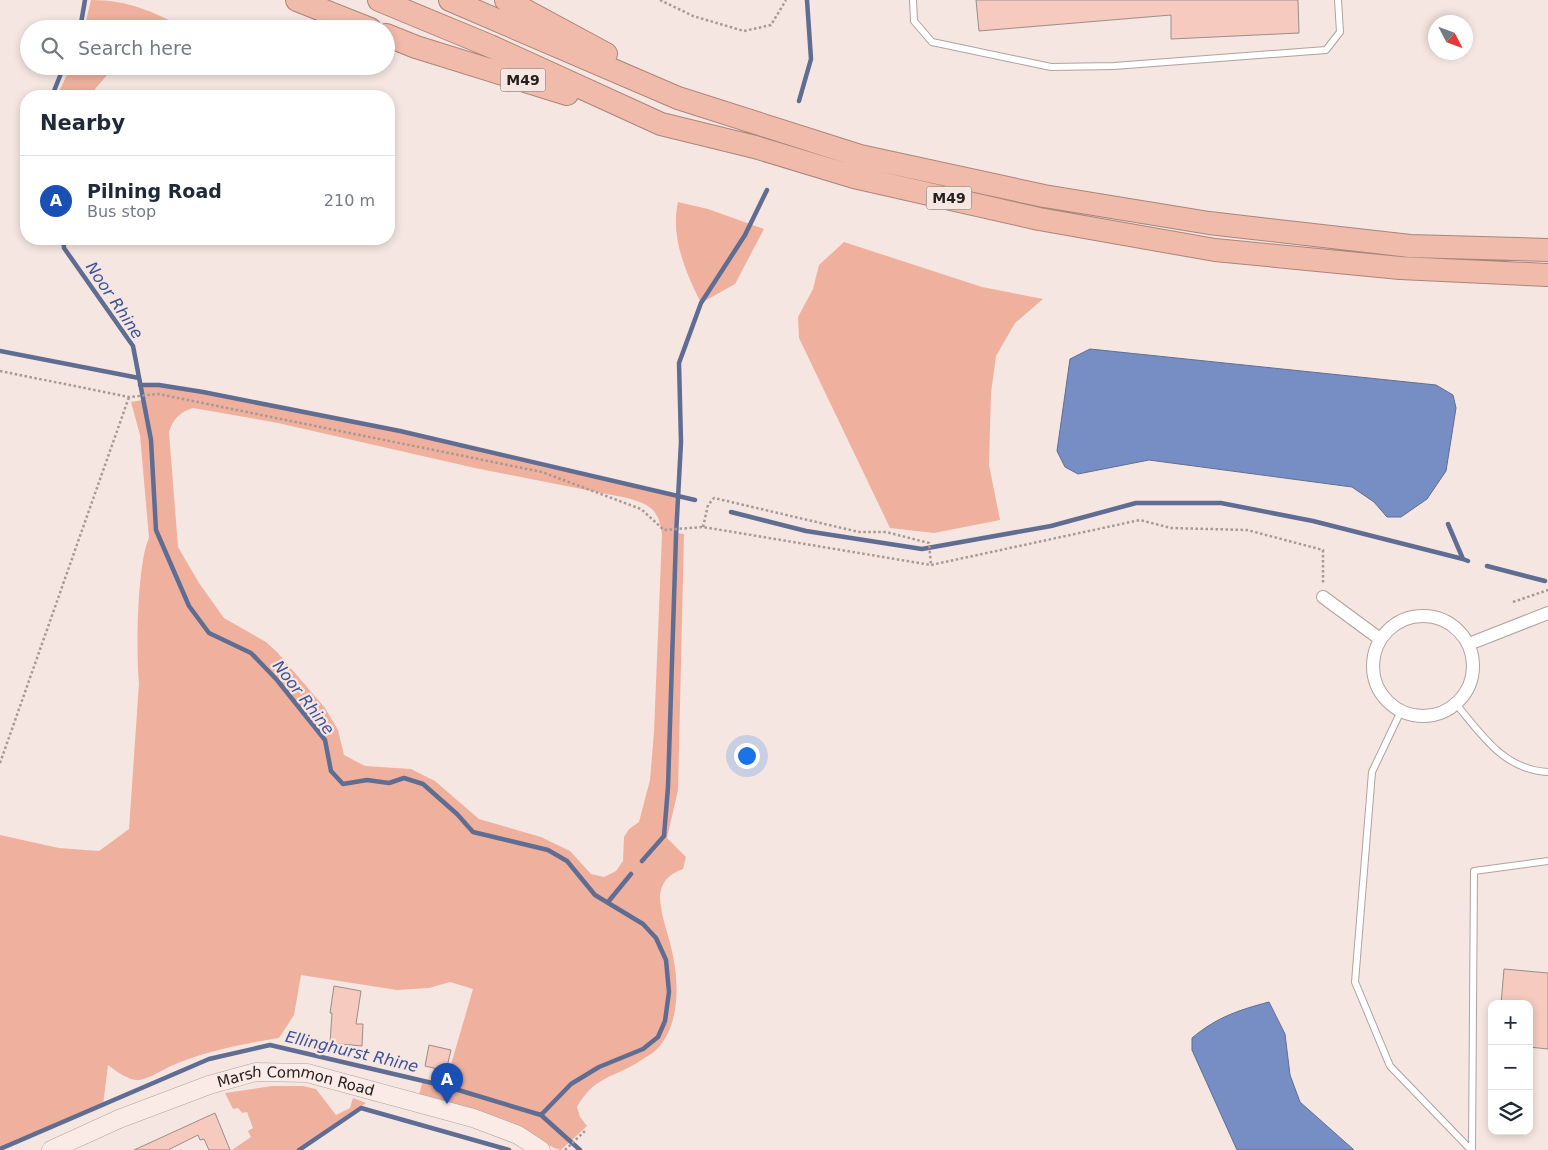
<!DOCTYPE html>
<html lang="en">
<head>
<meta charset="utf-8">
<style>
	body { margin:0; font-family:"DejaVu Sans",sans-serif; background:#f2f2f3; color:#1f2937 }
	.controls { position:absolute; right:15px; bottom:15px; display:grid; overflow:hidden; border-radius:10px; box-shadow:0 2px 8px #0003 }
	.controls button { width:45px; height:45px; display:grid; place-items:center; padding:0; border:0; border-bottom:1px solid #e0e1e3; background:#fff; color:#1f2937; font:25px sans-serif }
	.compass { position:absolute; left:1428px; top:15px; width:45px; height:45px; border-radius:50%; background:#fff; box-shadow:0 2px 8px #0003; rotate:131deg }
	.you { position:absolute; left:746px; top:755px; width:18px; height:18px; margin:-12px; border:4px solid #fff; border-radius:50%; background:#1a73e8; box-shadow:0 0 0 8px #1a73e833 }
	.badge { display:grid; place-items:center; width:32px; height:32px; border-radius:50%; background:#395dcf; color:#fff; font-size:16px; font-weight:700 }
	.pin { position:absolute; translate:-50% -41px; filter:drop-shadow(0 1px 2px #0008) }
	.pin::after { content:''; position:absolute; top:26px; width:18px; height:15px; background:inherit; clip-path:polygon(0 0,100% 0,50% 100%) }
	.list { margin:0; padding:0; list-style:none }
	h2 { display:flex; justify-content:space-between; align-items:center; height:65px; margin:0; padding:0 20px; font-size:21px }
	h2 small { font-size:16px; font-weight:400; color:#747a83 }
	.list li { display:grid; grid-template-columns:32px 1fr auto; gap:15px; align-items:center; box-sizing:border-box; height:90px; padding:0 20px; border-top:1px solid #e0e1e3 }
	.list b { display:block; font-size:19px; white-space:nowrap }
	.list p { margin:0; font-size:16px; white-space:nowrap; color:#747a83 }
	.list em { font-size:16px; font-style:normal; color:#747a83 }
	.icon { flex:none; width:28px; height:28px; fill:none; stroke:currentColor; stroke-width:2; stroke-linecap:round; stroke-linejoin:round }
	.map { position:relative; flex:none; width:1548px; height:1150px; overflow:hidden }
	.search { position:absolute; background:#fff; box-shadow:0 2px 8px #0003; left:20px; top:20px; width:375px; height:55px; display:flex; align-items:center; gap:12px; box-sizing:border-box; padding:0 18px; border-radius:28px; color:#747a83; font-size:19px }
	.panel { position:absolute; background:#fff; box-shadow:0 2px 8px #0003; left:20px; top:90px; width:375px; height:155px; border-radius:20px }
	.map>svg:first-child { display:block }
</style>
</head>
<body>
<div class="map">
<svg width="1548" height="1150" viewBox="0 0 1548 1150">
	<rect width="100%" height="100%" fill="#f6e6e1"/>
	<!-- green -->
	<path fill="#f0b09e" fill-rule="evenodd" d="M91,0C130,0 153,12 187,29H84Z
		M71,66H122L108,74L89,96H57Z
		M678,202L708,209L764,229L735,284L701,303C686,273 670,237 678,202Z
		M844,242L982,287L1043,299L1015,323L996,356L991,393L989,465L1000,520L934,533L890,528L799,338L798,317L813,289L819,265Z
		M140,385C195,384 251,401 305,412C430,436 554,466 678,495L676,533L684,534L678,790L667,838L686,857L683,869C669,874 662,881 660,895C660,913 667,930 671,947C679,979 681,1021 659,1047C654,1053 644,1058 637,1063C611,1078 593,1078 577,1107L580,1117L587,1126L561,1150L554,1148L537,1138L419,1095L423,1080L445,1085L473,989L450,982L429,988L397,990L301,975L294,1015L279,1038C243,1044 205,1051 171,1066C160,1071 146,1081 135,1080C125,1078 115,1070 108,1065L103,1105L0,1149V835L59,848L99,851L129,829L139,683C136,654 137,563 149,538L140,435L131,402L143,400ZM193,408L278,423L475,468L627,498C650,504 659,510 662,534L654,732L650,780L639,822L629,829L624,837L623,861L616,871L604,877L591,874L570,851L541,837L479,819L435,781L411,769L365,766L344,755L338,730L325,708L277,652L266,642L224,618L199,583L178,547L169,432C173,419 180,412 193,408Z
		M272,1086H303L316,1089L336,1115L350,1108L353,1098L366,1103L299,1150H232L251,1137L248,1131L253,1128L247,1112L242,1113L238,1108L233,1109L225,1093Z"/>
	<!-- water -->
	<path fill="#778ec5" stroke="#5f6d93" d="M1090,349L1436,385L1453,395L1456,408L1446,471L1427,499L1401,517H1387L1374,502L1352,487L1149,460L1078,474L1065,467L1057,451L1070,359Z
		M1269,1002L1285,1034L1290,1075L1300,1102L1354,1150H1237L1192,1050V1038C1217,1017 1239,1010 1269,1002Z"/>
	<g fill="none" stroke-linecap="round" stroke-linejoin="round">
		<!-- stream -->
		<path stroke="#5f6d93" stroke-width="4.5" d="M80,29L85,0
			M52,96L64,66
			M799,101L811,59L807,0
			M63,239L64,248L133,346L151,440L156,530L189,606L209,633L251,653L277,680L325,740L331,771L343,784L367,780L389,783L404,778L423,784L457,814L473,832L548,850L567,861L595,895L643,924L656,938L666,960L669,992L665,1021L658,1037L643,1049L599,1067L571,1084L541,1115
			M0,351L139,378
			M140,385H159L203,392L400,431L695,500
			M731,512L806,531L922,549L1051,526L1136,503H1221L1313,521L1463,559
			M1448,524L1463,559L1468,561
			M1487,566L1545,581
			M642,861L664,836L668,787L676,536L681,442L679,363L701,303L745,235L767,190
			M608,902L631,874
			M0,1149L209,1059L270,1045L445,1086L541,1115L580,1150
			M299,1150L361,1108L509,1150"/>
	</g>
	<!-- building -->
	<path fill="#f6cabe" stroke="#9b8d88" d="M976,0H1298L1299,33L1171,39V15L979,31Z
		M1504,969L1548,973V1049L1529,1047V1004H1501Z
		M334,986L361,991L356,1024H363L362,1046L330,1043L332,1013H330Z
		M429,1045L451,1050L446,1071L425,1066Z
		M215,1113L230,1150H209L204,1139L200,1140L198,1135L168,1150H134Z"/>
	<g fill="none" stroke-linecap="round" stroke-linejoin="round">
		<defs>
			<path id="service" d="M913,0L914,21L932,42L1051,67L1114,66L1326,50L1340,32L1338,0
				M1456,704C1482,735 1504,770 1548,772
				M1401,711L1372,772L1355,982L1390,1066L1471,1150
				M1472,1150L1474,871L1548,861"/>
			<path id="minor" d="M1323,597L1380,639
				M1373 666a50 50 0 1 1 100 0a50 50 0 1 1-100 0Z
				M1469,644L1548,613"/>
			<g id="secondary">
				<path id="s1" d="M51,1150L119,1119L209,1085L256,1072L307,1073L473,1118L518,1135L541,1150"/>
			</g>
			<path id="motorway" d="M297,0L370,29
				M379,0L490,46L661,124L755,147L854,177L1039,219L1215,250L1400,268L1548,275
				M450,0L678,98L860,156L1044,196L1209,223L1410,246L1548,250
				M506,0L606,54
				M386,35L416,47L567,94"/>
		</defs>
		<!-- service casing -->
		<use href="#service" stroke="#b1a29e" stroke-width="8"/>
		<!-- minor casing -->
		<use href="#minor" stroke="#b1a29e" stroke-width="14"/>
		<!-- secondary casing -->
		<use href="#secondary" stroke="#b1a29e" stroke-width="19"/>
		<!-- motorway casing -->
		<use href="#motorway" stroke="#aa857a" stroke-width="24"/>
		<!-- path -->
		<path stroke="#a69996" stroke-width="2.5" stroke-dasharray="2.5 2.5" stroke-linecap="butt" d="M660,0L693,16L744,31L771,25L786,0
			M0,371L129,397L158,394L542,472L641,509L664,530L703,527L931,565L1140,520L1171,528L1247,530L1323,550V583
			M703,527L708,505L714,498L859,532H886L929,543L931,565
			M1513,602L1548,590
			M0,763L129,397
			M565,1150L586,1130"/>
		<!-- service -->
		<use href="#service" stroke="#fff" stroke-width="6"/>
		<!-- minor -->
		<use href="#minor" stroke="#fff" stroke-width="12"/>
		<!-- secondary -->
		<use href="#secondary" stroke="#fbebe6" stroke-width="18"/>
		<!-- motorway -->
		<use href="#motorway" stroke="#f1bbab" stroke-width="22"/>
	</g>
	<g text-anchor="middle" stroke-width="4.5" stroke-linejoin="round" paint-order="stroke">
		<!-- shield labels -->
		<g fill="#f6e6e1" stroke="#645b59" stroke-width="1">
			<rect x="500.5" y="68.5" width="45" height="23" rx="4"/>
			<rect x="926.5" y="186.5" width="45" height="23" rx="4"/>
		</g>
		<g font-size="14" font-weight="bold" fill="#26201f">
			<text x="523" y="85">M49</text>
			<text x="949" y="203">M49</text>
		</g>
		<!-- street labels -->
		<g font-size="15" fill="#26201f" stroke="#f6e6e1">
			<text dy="5" stroke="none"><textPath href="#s1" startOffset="260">Marsh Common Road</textPath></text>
		</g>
		<!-- water labels -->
		<g font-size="16" font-style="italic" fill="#395298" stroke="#f6e6e1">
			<text transform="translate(115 300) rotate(56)" y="6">Noor Rhine</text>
			<text transform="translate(304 697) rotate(52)" y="6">Noor Rhine</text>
			<text transform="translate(352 1051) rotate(13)" y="6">Ellinghurst Rhine</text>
		</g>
	</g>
</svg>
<div class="controls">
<button>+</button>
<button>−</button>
<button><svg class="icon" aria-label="layers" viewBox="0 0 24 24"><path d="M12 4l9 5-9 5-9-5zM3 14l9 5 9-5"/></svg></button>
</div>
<svg class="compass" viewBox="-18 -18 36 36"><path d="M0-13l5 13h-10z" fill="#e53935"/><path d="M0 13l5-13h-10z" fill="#747a83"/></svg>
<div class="you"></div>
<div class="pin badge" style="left:447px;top:1104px;background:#1a4fb4">A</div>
<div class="search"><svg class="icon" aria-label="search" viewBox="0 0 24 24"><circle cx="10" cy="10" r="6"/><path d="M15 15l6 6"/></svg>Search here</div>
<section class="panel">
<h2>Nearby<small></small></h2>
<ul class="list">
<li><span class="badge" style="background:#1a4fb4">A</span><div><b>Pilning Road</b><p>Bus stop</p></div><em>210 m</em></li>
</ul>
</section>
</div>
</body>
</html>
